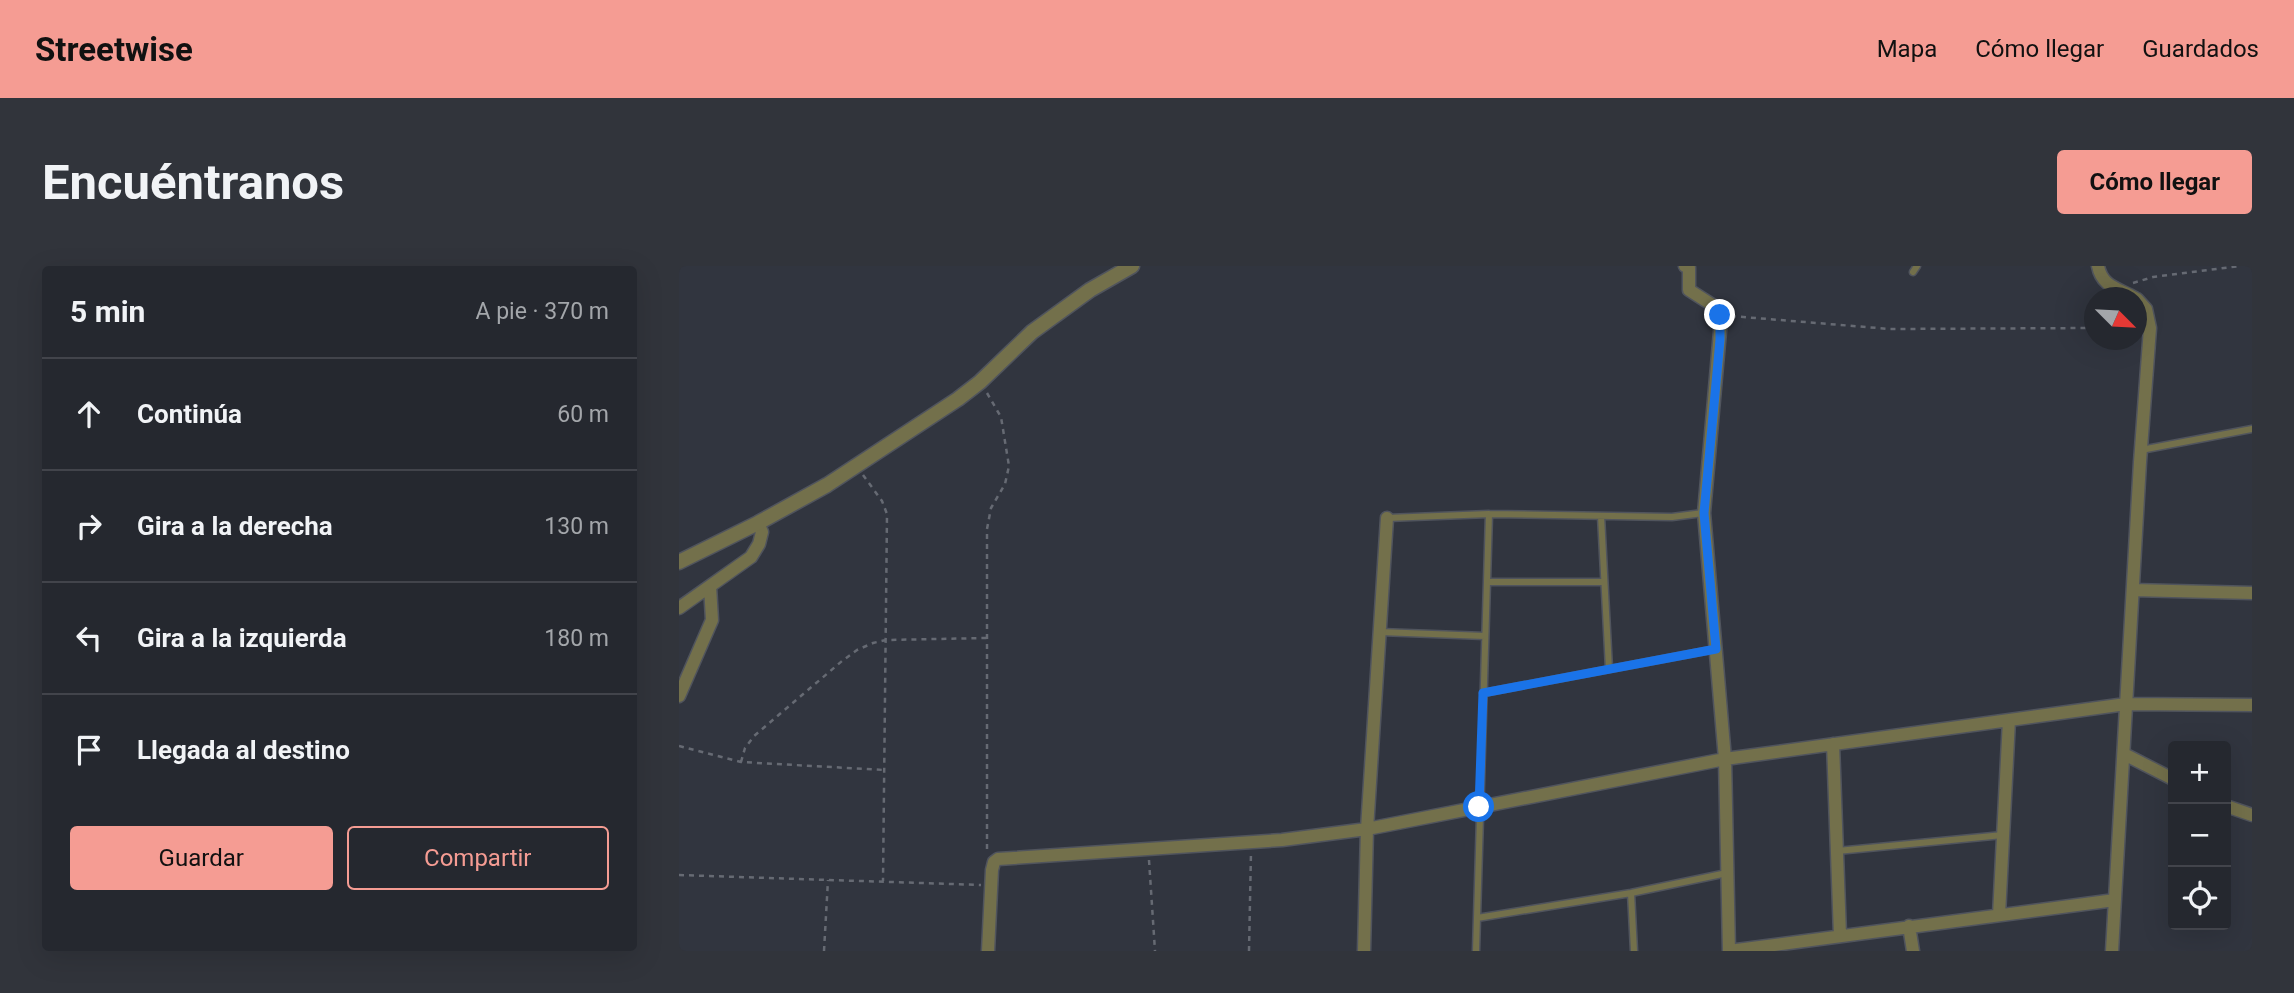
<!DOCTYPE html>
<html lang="es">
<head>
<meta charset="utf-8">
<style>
	body { margin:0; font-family:Roboto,sans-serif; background:#31343b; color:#f1f3f6 }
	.controls { position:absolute; right:21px; bottom:21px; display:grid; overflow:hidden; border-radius:7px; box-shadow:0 7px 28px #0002 }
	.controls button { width:63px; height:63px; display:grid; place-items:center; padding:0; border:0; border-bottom:2px solid #42444b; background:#25282f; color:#f1f3f6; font:35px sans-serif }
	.compass { position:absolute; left:1405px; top:21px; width:63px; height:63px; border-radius:50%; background:#25282f; box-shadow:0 7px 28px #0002; rotate:114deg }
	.stop { position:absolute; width:21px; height:21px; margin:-16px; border:5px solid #1a73e8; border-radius:50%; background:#fff }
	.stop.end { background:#1a73e8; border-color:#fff; box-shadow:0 2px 7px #0008 }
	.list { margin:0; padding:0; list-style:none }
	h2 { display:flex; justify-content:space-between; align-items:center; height:91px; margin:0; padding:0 28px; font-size:30px }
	h2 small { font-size:23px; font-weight:400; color:#a3a6aa }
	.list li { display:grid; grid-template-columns:46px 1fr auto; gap:21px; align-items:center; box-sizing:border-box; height:112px; padding:0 28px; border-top:2px solid #42444b }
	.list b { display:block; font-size:26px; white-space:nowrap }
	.list em { font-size:23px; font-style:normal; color:#a3a6aa }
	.actions { display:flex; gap:14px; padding:21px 28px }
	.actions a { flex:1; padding:16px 0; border:2px solid #f59c93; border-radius:7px; text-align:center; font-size:24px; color:#f59c93 }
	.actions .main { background:#f59c93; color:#111 }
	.icon { flex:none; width:38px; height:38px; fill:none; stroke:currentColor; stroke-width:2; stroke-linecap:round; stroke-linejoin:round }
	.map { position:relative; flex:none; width:1573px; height:685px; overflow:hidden; border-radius:7px }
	header { display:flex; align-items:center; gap:42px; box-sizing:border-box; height:98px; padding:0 35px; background:#f59c93; color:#111 }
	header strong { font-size:33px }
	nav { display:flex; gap:38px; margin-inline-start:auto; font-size:24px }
	.intro { display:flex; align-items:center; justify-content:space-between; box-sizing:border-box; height:168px; padding:0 42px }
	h1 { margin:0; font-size:49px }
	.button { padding:18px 32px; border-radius:7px; background:#f59c93; color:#111; font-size:24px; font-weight:700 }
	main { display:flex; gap:42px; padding:0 42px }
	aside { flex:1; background:#25282f; border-radius:7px; box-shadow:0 7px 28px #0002 }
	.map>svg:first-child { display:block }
</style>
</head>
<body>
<header>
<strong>Streetwise</strong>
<nav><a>Mapa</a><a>Cómo llegar</a><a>Guardados</a></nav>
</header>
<div class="intro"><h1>Encuéntranos</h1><a class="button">Cómo llegar</a></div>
<main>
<aside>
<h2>5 min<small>A pie · 370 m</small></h2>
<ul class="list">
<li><svg class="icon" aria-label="ahead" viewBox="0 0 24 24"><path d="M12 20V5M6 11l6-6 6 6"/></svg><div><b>Continúa</b></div><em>60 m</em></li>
<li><svg class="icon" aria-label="right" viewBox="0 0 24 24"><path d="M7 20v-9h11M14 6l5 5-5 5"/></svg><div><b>Gira a la derecha</b></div><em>130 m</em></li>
<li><svg class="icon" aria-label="left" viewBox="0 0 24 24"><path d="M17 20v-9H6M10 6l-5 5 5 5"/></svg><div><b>Gira a la izquierda</b></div><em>180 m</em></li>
<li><svg class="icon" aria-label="arrive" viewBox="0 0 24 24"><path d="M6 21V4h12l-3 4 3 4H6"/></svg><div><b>Llegada al destino</b></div></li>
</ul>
<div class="actions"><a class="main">Guardar</a><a>Compartir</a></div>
</aside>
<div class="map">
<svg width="1573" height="685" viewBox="0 0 1573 685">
	<rect width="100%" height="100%" fill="#31353f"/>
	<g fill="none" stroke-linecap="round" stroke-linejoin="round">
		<defs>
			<path id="service" d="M1234,6L1238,0
				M1462,184L1573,163
				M922,250L930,403
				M708,252L810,248L993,251L1024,247
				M808,316H925
				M701,366L806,370
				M804,427L1037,383
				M1158,585L1324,569
				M952,627L955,685
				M798,652L952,627L1048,607
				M797,685L810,248"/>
			<path id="minor" d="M1006,0L1010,2V24L1035,40L1042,54L1025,247L1046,493L1050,685L1436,634
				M1419,0C1423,21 1439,22 1456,32
				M1454,324L1573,327
				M0,342L72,291L80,278L83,266L79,257
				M0,430L33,354L31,320
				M1154,478L1161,669
				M1445,488L1494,513
				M1547,540L1573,549
				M1320,649L1330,454
				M1230,660L1234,685
				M309,685L313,604L315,596L319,593L603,574L688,563L1046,493L1447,438L1573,439
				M685,685L688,563L708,252
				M1433,685L1461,196L1471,62L1467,43L1458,33"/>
			<path id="tertiary" d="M0,296L79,257L148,219L279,133L301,116L353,66L411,24L453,0"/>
		</defs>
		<!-- service casing -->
		<use href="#service" stroke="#50545d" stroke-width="9"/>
		<!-- minor casing -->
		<use href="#minor" stroke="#50545d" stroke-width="15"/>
		<!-- tertiary casing -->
		<use href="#tertiary" stroke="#50545d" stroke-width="17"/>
		<!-- path -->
		<path stroke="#666a73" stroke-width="2.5" stroke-dasharray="5 5" stroke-linecap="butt" d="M1454,17L1474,11L1561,0
			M1052,50L1211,63L1416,62
			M308,127L322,151L330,200L326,218L312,242L308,263V584
			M184,209L203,235L208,248L204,615
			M0,480L62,496L205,504
			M62,496L66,482L75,470L163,395L178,384L194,377L207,374L308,372
			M470,594L476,685
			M0,609L302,619
			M145,685L149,614
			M570,685L572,586"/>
		<!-- service -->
		<use href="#service" stroke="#73704b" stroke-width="6"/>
		<!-- minor -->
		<use href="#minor" stroke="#73704b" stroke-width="12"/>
		<!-- tertiary -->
		<use href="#tertiary" stroke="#73704b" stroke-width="14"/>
	</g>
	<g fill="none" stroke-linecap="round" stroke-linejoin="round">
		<!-- route -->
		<path stroke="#1a73e8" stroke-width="9" d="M800,541L804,427L1037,383L1025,247L1041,74V49"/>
	</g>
</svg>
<div class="controls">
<button>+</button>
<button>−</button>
<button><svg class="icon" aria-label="locate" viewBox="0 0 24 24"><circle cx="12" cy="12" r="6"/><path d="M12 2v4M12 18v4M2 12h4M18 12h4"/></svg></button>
</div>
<svg class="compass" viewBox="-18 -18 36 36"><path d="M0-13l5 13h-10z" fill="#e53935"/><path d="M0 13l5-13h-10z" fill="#a3a6aa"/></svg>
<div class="stop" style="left:800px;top:541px"></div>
<div class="stop end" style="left:1041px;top:49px"></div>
</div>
</main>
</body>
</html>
